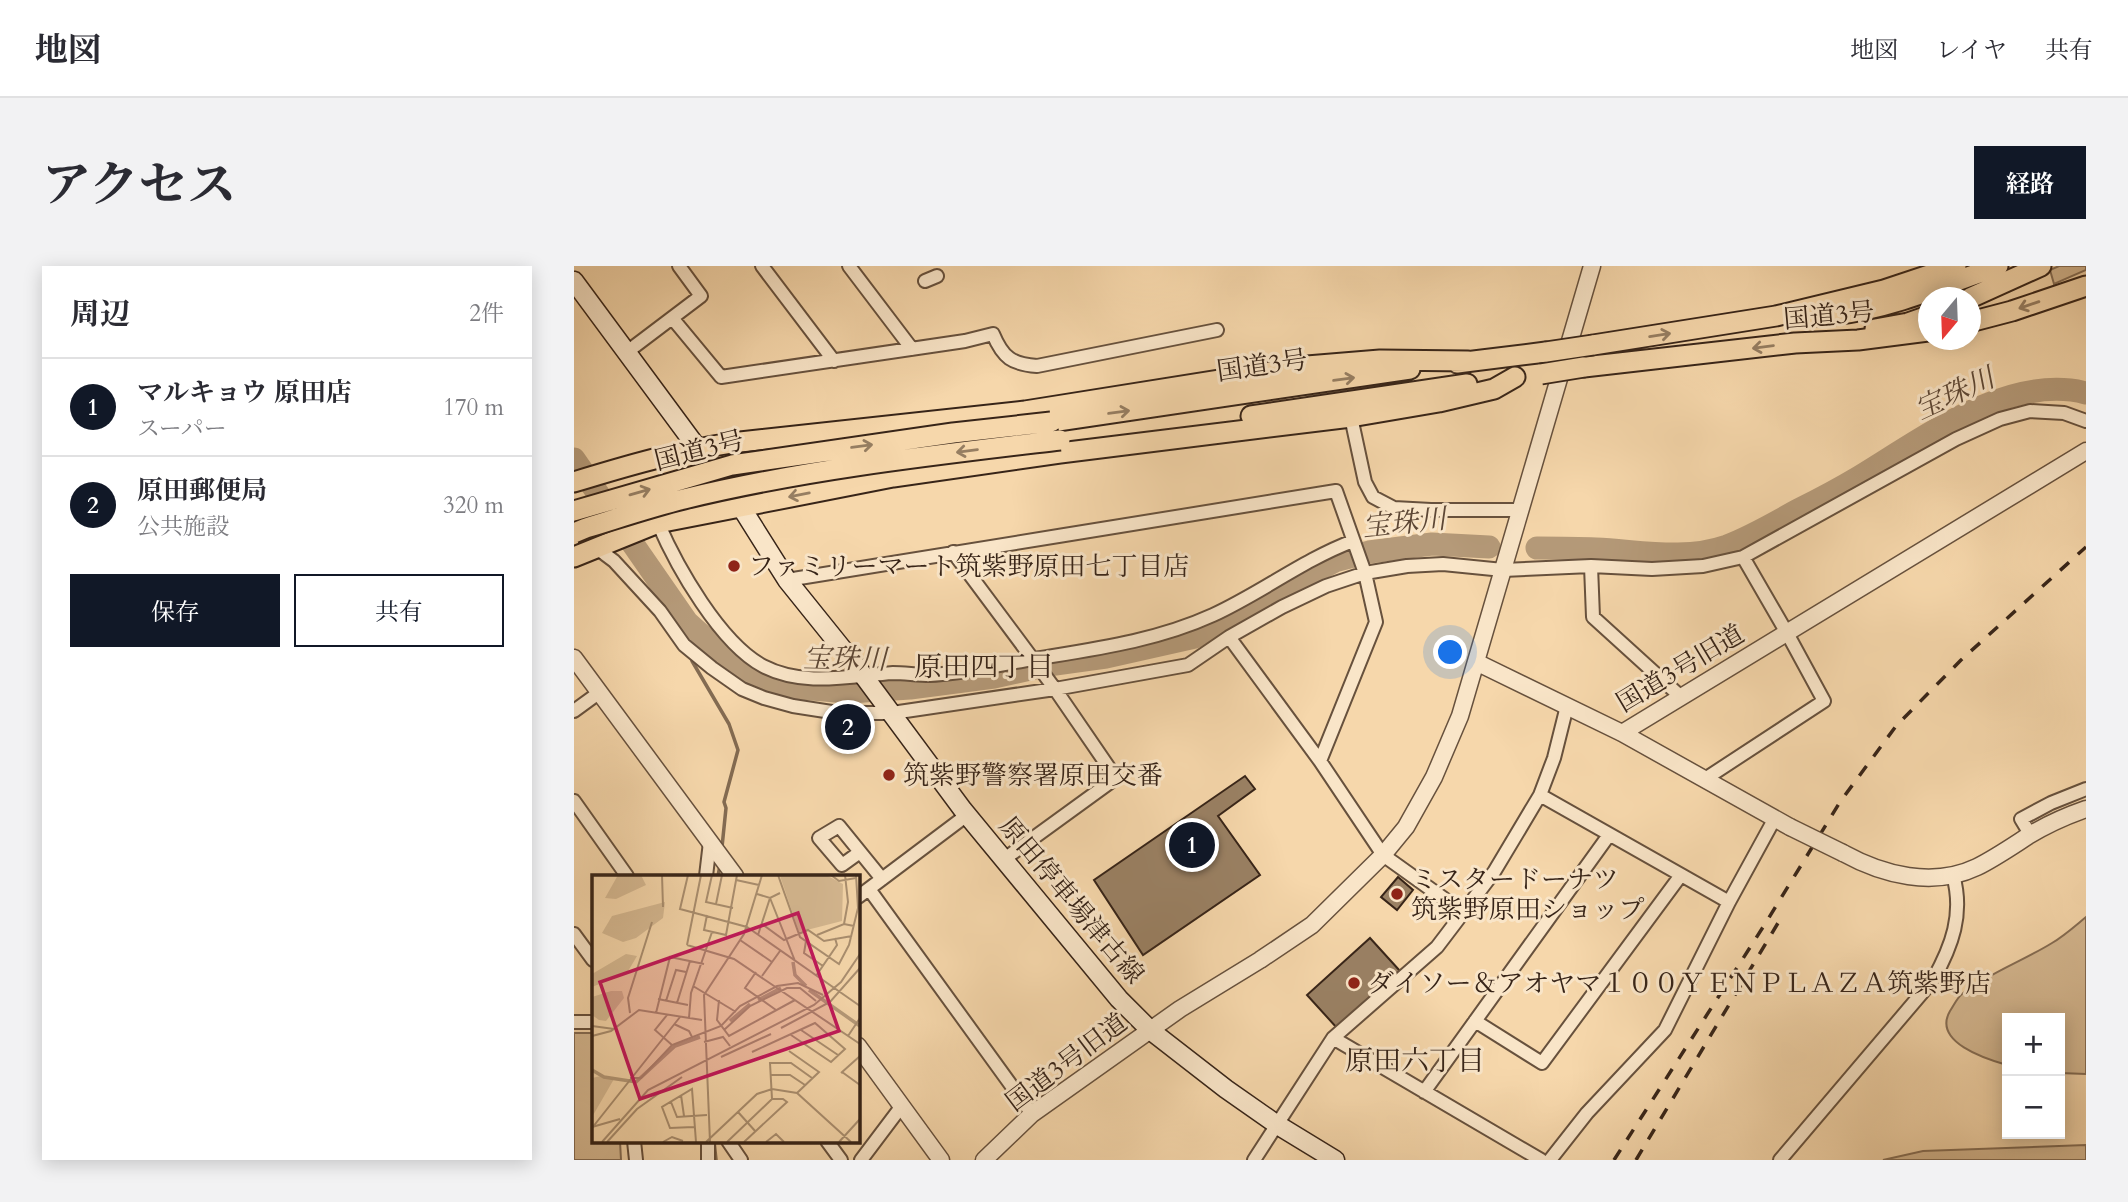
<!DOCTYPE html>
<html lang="ja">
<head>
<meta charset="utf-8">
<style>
	body { margin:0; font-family:Cardo,"Noto Serif JP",serif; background:#f2f2f3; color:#2b2b33 }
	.controls { position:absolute; right:21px; bottom:21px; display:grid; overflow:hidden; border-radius:0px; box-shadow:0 4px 18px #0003 }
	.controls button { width:63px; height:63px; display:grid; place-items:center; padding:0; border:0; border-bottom:2px solid #e1e1e2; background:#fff; color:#2b2b33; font:35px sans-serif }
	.compass { position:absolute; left:1344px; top:21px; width:63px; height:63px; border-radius:50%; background:#fff; box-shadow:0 4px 18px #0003; rotate:199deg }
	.you { position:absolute; left:877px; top:387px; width:24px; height:24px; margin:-18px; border:5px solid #fff; border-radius:50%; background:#1a73e8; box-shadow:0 0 0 10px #1a73e833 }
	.badge { display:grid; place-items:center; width:46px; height:46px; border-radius:50%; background:#111827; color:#fff; font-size:23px; font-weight:700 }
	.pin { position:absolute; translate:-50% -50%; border:4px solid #fff; box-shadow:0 2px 7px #0006 }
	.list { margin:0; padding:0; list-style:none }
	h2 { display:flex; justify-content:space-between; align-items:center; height:91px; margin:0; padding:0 28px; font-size:30px }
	h2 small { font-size:23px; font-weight:400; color:#7c7c81 }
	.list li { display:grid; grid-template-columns:46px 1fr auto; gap:21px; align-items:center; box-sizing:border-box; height:98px; padding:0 28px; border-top:2px solid #e1e1e2 }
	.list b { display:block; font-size:26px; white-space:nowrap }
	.list p { margin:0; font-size:23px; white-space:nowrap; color:#7c7c81 }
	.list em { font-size:23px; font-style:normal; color:#7c7c81 }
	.actions { display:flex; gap:14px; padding:21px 28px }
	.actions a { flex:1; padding:16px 0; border:2px solid #111827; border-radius:0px; text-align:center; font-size:24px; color:#111827 }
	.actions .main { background:#111827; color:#fff }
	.map { position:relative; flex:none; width:1512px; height:894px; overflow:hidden; border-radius:0px }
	header { display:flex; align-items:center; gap:42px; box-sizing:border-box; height:98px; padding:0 35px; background:#fff; border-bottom:2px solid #e1e1e2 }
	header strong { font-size:33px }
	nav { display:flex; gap:38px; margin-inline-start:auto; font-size:24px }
	.intro { display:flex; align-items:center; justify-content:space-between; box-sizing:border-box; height:168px; padding:0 42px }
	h1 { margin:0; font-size:49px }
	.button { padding:18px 32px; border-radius:0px; background:#111827; color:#fff; font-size:24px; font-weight:700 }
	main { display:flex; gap:42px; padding:0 42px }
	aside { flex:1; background:#fff; border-radius:0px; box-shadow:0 4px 18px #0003 }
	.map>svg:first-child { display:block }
</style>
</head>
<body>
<header>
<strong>地図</strong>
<nav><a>地図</a><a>レイヤ</a><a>共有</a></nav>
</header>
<div class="intro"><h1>アクセス</h1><a class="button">経路</a></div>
<main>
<aside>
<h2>周辺<small>2件</small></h2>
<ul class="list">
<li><span class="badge">1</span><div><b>マルキョウ 原田店</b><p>スーパー</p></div><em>170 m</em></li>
<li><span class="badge">2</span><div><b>原田郵便局</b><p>公共施設</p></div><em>320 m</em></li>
</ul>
<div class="actions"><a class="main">保存</a><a>共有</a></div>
</aside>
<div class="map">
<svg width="1512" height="894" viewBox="0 0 1512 894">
	<rect width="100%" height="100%" fill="#f6d7ab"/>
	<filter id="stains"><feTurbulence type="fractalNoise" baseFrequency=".00286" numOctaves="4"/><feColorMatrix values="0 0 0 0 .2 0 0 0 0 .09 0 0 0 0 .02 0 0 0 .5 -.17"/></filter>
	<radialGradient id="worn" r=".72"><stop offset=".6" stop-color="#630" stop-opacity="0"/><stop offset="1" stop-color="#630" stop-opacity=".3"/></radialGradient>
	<!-- green -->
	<path fill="#d6b992" stroke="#866e55" stroke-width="2" d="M1485,0H1512V4L1480,18L1476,4Z
		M1512,651V808L1486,807V752H1433V799C1412,793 1358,776 1376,745C1380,739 1383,732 1388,728C1415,707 1449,695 1478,677C1490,670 1501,660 1512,651Z
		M0,767H19V875H46L47,894H0Z
		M1512,879V894H1309L1349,885Z"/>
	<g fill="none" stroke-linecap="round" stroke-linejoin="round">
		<!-- stream -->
		<path stroke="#836b52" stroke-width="3.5" d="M120,381L122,365
			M119,389L118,395L155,458L164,484L150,536L152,542L148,581
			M144,610L146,599
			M140,875L142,894"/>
		<!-- river -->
		<path stroke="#b59a79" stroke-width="23" d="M0,193L113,356L161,399L202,418L225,422L275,426L336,422L420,411L474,399L532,391L621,371L655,350L761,295L795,286L858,278L915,281
			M963,282C983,282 1002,282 1022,283C1066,285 1110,295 1153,280C1177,271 1201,257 1224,244C1244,234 1265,223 1285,211C1348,173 1435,107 1512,127"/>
	</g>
	<!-- building -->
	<path fill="#9a8164" stroke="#372418" stroke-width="2" d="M671,510L681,523L644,550L686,609L569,689L520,614Z
		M824,611L839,624L823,644L807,631Z
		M796,672L826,705L763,762L733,729Z"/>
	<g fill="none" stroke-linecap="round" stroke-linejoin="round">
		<defs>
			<path id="minor" d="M188,0L260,95
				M275,0L338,83
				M351,15L363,10
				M99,53L147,111L391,75L419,68C429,92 438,98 463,100L643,64
				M53,86L127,30L105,0
				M777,151L791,216L799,231L820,242L857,244H946
				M84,257C103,301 146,377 189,400C229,421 275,410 319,407C331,407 343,409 356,409C391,408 425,398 460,393C521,383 582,375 639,349C687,327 729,294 779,275
				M24,283L40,295L86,345L110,379L138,402L168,423L190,432L219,440L264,447H318L481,423L614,399L655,371L708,341L752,320L791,307L833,300L869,298L929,304L1017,300L1078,303L1129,300L1169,291L1382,173L1426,153L1456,145L1490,147L1512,155
				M379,286L481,423L542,512L429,594
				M1017,300L1019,351L1106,430
				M213,314C396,283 579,256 762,225L791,307L802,356L746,495
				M655,371L746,495L809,589L890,647
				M0,445L26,426
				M1131,513L1250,435L1213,367L1169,291
				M966,529L1155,636
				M0,535L53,610
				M1456,568L1447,553L1477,537L1512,523
				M286,586L268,599L245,572L265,560L308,613
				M132,610L136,576
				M295,623L458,848
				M284,631L393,549
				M0,668L19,694
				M901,755L968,797L1107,609
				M0,756H19
				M759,772L967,894
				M850,826L1035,569
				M60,875L62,894
				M134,875V894
				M154,875L167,894
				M253,875L267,894
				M287,894L327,841
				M680,894L759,772L863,681L920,606L966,529L980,492L993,440
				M976,894L1013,847L1091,764L1155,636L1201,552
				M1206,894L1359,714C1378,680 1390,648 1379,609"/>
			<path id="tertiary" d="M0,392L161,610
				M902,396L1048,467L1216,561
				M1048,467L1512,185
				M1269,587C1309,609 1359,622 1403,601C1421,592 1437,581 1454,570C1472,559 1492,550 1512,543
				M284,780L367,894
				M410,894L458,848L606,743L686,694L738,659L809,589L832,561L860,511L886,450L1018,0"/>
			<path id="secondary" d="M0,15L167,241L213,314L283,401L389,544L545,733L576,764L652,823L702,858L761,894"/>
			<path id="primary" d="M1396,32L1467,0
				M1221,50C1233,50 1246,51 1259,49C1315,43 1371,19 1424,0
				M1301,63L1334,57L1354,50"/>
			<path id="trunk" d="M1396,56L1438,45L1512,20
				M1019,79L1202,50L1310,24L1382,0
				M883,97L972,86
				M1010,101L1221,77L1284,74L1354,65
				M677,150L893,118
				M477,156L836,103
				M0,216C52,200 104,185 157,177L451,145L733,100L806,94L894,95
				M0,291L84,257L319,211L486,187L777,151L865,136L920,123L941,111"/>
		</defs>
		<!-- minor casing -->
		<use href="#minor" stroke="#67513d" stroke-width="16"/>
		<!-- tertiary casing -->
		<use href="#tertiary" stroke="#67513d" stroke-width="19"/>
		<!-- secondary casing -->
		<use href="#secondary" stroke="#372418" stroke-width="21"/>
		<!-- primary casing -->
		<use href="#primary" stroke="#372418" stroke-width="23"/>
		<!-- trunk casing -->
		<use href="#trunk" stroke="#372418" stroke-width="23"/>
		<!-- minor -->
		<use href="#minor" stroke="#f9e5c8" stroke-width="12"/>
		<!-- tertiary -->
		<use href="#tertiary" stroke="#f9e5c8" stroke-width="16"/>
		<!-- secondary -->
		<use href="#secondary" stroke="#f9e5c8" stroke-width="18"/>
		<!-- primary -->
		<use href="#primary" stroke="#f6d7ab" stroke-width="19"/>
		<!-- trunk -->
		<use href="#trunk" stroke="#f6d7ab" stroke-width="19"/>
		<!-- rail -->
		<path stroke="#372418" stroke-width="3.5" stroke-dasharray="12 12" stroke-linecap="butt" d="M1040,894L1191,658L1266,536L1322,460L1387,394L1512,281
			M1062,894L1204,657"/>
		<defs>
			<path id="tertiary-bridge" d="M1216,561L1269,587"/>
			<path id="trunk-bridge" d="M972,86L1019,79
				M967,108L1010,101
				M0,245L158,199L379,167L477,156
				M0,267L12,262C45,252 77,241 110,233C233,203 360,189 486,174"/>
		</defs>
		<!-- tertiary-bridge casing -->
		<use href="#tertiary-bridge" stroke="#67513d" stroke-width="19" stroke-linecap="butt"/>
		<!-- trunk-bridge casing -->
		<use href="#trunk-bridge" stroke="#372418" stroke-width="23" stroke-linecap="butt"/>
		<!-- tertiary-bridge -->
		<use href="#tertiary-bridge" stroke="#f9e5c8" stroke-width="16"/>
		<!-- trunk-bridge -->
		<use href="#trunk-bridge" stroke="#f6d7ab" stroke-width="19"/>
	</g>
	<!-- one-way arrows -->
	<defs><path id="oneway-shaft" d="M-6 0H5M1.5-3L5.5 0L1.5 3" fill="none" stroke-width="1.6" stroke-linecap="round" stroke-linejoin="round" transform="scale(1.75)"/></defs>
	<g stroke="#967e62">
		<use href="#oneway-shaft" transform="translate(1455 39) rotate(161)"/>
		<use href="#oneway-shaft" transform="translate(1086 69) rotate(-9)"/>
		<use href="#oneway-shaft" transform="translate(1189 81) rotate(173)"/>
		<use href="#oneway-shaft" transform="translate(770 113) rotate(-8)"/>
		<use href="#oneway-shaft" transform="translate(545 146) rotate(-8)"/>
		<use href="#oneway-shaft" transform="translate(288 180) rotate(-8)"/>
		<use href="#oneway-shaft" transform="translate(393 185) rotate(173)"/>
		<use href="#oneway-shaft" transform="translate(66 226) rotate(-16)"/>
		<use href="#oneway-shaft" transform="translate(225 229) rotate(169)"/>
	</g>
	<!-- markers -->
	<g fill="#8f2418" stroke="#f9e5c8" stroke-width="2.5">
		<circle cx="160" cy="300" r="7"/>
		<circle cx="315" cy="509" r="7"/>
		<circle cx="823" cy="628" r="7"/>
		<circle cx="780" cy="717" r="7"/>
	</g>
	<g text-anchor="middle" stroke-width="6" stroke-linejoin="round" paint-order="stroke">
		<!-- street labels -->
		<g font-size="26" fill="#372418" stroke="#f9e5c8">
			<text transform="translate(1255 49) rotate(-5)" y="9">国道3号</text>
			<text transform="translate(688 99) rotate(-8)" y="9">国道3号</text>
			<text transform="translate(125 184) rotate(-14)" y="9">国道3号</text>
			<text transform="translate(1106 402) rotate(-31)" y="9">国道3号旧道</text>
			<text transform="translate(498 634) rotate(50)" y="9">原田停車場津古線</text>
			<text transform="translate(492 796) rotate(-37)" y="9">国道3号旧道</text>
		</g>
		<!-- poi labels -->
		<g font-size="26" fill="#372418" stroke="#f9e5c8" text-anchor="start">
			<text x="174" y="309">ファミリーマート筑紫野原田七丁目店</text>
			<text x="329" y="518">筑紫野警察署原田交番</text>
			<text x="837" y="622">ミスタードーナツ<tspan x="837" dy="30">筑紫野原田ショップ</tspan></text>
			<text x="794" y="726">ダイソー＆アオヤマ１００ＹＥＮＰＬＡＺＡ筑紫野店</text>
		</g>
		<!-- water labels -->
		<g font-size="28" font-style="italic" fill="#5d4735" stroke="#f9e5c8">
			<text transform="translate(1380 127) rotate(-25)" y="10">宝珠川</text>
			<text transform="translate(830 256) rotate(-6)" y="10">宝珠川</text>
			<text transform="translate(271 392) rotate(1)" y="10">宝珠川</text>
		</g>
		<!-- neighbourhood labels -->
		<g font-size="28" fill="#372418" stroke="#f9e5c8">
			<text x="410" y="410">原田四丁目</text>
			<text x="841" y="804">原田六丁目</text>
		</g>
	</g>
	<!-- overview -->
	<g transform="translate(18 609)">
		<rect width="268" height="268" fill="#f6d7ab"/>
		<path d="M26,0H49L54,10L24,24L13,23ZM234,0L251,9L250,46L207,57L188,1ZM73,27L71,43L44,63L31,67L10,58L20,41ZM34,79L45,81L35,98L0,112V99ZM19,116H30L32,123L14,146L7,145L0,140V122ZM9,201L22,204L0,242V203Z" fill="#d6b992"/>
		<path fill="none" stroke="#b59a79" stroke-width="3.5" d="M201,87L203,100L214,111M217,115L268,151M166,125L189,113M138,146L158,129M0,195L12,202L44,207L83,171L108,162"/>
		<path fill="none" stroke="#aa8f70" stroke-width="2" d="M70,0L71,32M96,0L88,34L155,52L268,131M120,0L114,27L141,33M186,0L208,62L247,89L257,70L266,33L264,0M239,0L247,6L264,3M144,5L167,10M165,19L178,23L188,18M178,23L203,86M124,29L130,0M115,40L112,55L134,60L145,0M170,49L192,65L216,55L232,66L260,61M252,49L256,27L253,0M166,60L178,23M225,60L252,49L262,51M148,65L180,87M214,66L212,78L231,91M95,70L109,0M95,70L142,84L268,169M164,97L153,113L184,135M170,101L188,76M224,101L245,70L243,63M101,111L144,137M66,124L96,130M127,125L125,145L137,161L203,125M74,126L84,95L94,97M85,128L98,86M38,138L36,123L60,47M64,138L78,82L112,89M75,140L63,155L80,170M97,143L99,118L120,57M82,149L97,156L100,162M0,151L22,154M189,153L238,127L268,93M132,155L158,131L195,113H208L224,126M209,155L246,180M0,161L19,156L47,135L110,145M256,161L268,143M112,167L131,162L138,171M197,176L227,197L205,218M160,177L223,148L253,174L239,187L199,160M129,182L179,159M250,197L268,210M249,198L268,181M179,200H198L213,210M38,203H49L80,170L129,151L148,131L185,111L206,108L231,120M89,220L92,241M180,224L178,188H199L220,203M79,227L85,242L115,240M146,237L164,257M0,252L28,244M102,252L78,253L70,232L100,214L104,267M0,253L88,142M10,267L56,215L222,130L249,107L268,79M15,267L45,234L90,202M71,267L80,262L91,266M114,267L165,219L180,214L205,218L259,267M118,267L112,120L152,59L170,0M135,267L180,224H191L195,227L152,267M174,267L184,259L192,267M247,267L268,244"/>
		<path fill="#c2185b" fill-opacity="0.15" stroke="#c2185b" stroke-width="3.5" d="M206,38L247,156L48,224L8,107Z"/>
		<rect width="268" height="268" fill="none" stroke="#372418" stroke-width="3.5"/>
	</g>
	<rect width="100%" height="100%" filter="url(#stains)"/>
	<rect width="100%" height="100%" fill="url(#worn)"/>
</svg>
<div class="controls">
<button>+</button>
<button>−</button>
</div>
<svg class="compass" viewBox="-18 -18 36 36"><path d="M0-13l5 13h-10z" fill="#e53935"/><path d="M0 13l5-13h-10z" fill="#7c7c81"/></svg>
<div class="you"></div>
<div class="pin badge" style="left:618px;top:579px">1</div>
<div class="pin badge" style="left:274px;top:461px">2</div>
</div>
</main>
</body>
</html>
